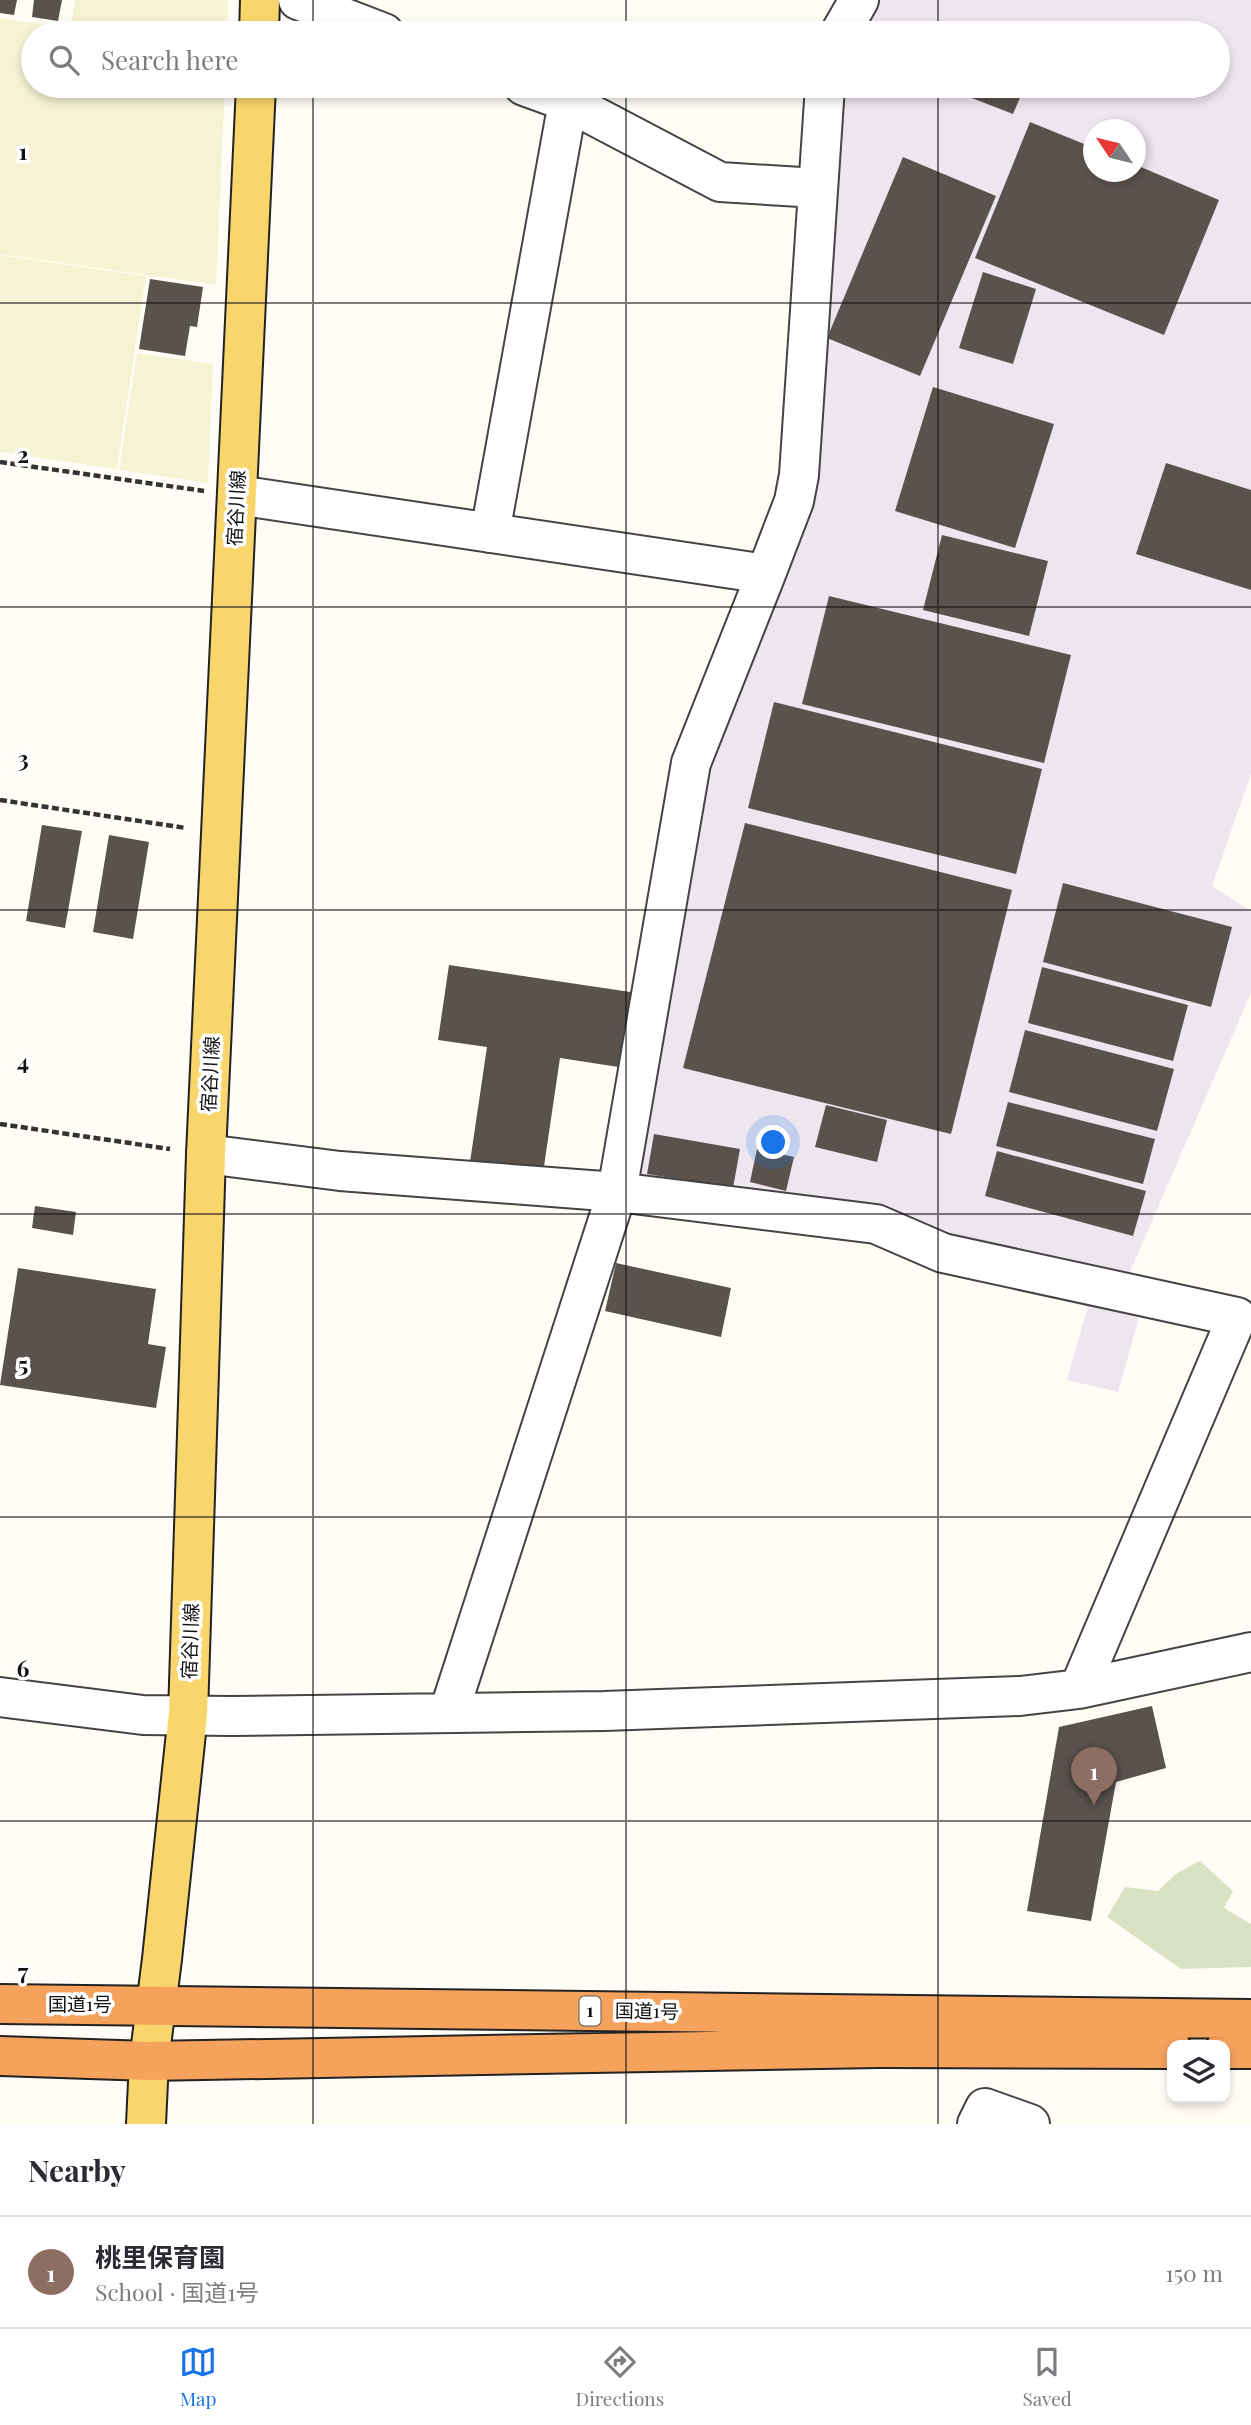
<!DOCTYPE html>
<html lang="en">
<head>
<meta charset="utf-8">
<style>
	body { margin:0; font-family:"Playfair Display","Noto Sans JP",serif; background:#f2f2f3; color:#2b2b33 }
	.controls { position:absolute; right:21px; bottom:21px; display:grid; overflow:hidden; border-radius:14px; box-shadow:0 4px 10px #0003 }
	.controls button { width:63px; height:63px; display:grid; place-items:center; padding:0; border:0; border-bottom:2px solid #e1e1e2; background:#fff; color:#2b2b33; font:35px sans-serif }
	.compass { position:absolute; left:1083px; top:119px; width:63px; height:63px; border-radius:50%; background:#fff; box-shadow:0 4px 10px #0003; rotate:305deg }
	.you { position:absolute; left:774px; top:1143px; width:24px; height:24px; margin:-18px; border:5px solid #fff; border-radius:50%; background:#1a73e8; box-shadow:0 0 0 10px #1a73e833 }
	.badge { display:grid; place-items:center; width:46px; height:46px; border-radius:50%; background:#1a73e8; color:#fff; font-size:23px; font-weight:700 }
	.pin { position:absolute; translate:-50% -58px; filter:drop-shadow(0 2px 4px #0008) }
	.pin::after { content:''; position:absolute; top:37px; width:24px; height:21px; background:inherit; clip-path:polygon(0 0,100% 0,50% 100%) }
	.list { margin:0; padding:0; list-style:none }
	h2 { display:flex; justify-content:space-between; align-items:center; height:91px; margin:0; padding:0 28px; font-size:30px }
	h2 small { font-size:23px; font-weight:400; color:#7c7c81 }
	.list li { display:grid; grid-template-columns:46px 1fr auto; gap:21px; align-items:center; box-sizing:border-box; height:112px; padding:0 28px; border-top:2px solid #e1e1e2 }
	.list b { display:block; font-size:26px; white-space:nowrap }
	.list p { margin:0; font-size:23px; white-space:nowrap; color:#7c7c81 }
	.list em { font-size:23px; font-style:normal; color:#7c7c81 }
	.icon { flex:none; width:38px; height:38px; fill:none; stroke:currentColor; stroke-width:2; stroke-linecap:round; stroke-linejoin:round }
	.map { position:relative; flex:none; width:1251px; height:2124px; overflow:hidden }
	.search { position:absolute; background:#fff; box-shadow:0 4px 10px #0003; left:21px; right:21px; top:21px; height:77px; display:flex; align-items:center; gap:18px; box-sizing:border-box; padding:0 24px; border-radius:38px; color:#7c7c81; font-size:26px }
	.sheet { height:203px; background:#fff }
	nav { display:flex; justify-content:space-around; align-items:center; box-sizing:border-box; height:98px; border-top:2px solid #e1e1e2; background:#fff; font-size:19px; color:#7c7c81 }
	nav a { display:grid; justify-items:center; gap:4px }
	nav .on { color:#1a73e8 }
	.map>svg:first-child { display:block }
</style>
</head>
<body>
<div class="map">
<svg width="1251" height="2124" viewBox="0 0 1251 2124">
	<rect width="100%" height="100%" fill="#fffdf5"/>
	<!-- industrial -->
	<path fill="#eee6ef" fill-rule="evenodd" d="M869,0H1251V774L1212,886L1251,911V993L1126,1281L641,1183L632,1174L700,764L810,498L834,86H1218V33H850ZM1094,130H1136V172H1094Z
		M1088,1306L1139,1318L1118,1392L1067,1380Z"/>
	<!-- farmland -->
	<path fill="#f6f3d4" d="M75,0H228L227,33H33V86H225L216,285L0,254V18L70,28Z
		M0,255L146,276L117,469L0,452Z
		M137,353L213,364L208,483L119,470Z"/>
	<!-- cemetery -->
	<path fill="#d9e3c4" d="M1200,1861L1233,1891L1224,1908L1251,1924V1967L1181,1969L1107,1917L1125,1887L1158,1891L1177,1873Z"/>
	<!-- building -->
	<path fill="#5a524d" d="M0,0H17L14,15L0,13Z
		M34,0H62L58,21L32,17Z
		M941,86H1025L1013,114Z
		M1030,122L1094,148V172H1136V165L1219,200L1164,335L975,258Z
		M903,157L996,196L920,376L827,338Z
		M983,272L1036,289L1013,364L959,348Z
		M150,279L203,287L197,327L190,326L185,356L139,349Z
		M933,387L1054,424L1015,548L895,511Z
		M1166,463L1251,490V590L1136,554Z
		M942,535L1048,561L1029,636L923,610Z
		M829,596L1071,655L1044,763L802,704Z
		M774,702L1042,769L1016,874L748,808Z
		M745,823L1012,890L951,1134L683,1068Z
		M42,825L82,831L65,928L26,921Z
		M109,835L149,842L133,939L93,932Z
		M1063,883L1232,927L1211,1007L1043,962Z
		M449,965L637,993L625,1068L560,1058L543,1173L470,1162L487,1047L438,1040Z
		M1042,967L1188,1005L1173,1061L1028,1023Z
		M1025,1030L1174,1069L1157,1131L1009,1092Z
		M1008,1102L1155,1139L1143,1184L996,1146Z
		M826,1105L887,1120L877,1162L815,1147Z
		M654,1134L740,1149L733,1188L647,1174Z
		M757,1149L794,1157L786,1191L750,1182Z
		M997,1151L1146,1191L1133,1236L985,1196Z
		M35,1206L76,1212L73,1235L32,1228Z
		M616,1263L731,1288L721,1337L605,1311Z
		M18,1268L156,1289L148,1344L166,1347L156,1408L0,1385Z
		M1152,1706L1166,1768L1116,1782L1091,1921L1027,1911L1059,1727Z"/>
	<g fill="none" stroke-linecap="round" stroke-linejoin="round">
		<defs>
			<path id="minor" d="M298,0L384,33
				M840,33L859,0
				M524,86L568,102L720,182L817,188
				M237,495L766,574L691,763L617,1192L449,1712
				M490,533L568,102
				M766,574L794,501L799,475L825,86
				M206,1154L340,1171L617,1192L876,1224L943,1253L1237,1317L1079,1689L1251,1652
				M0,1697L143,1715L231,1716L604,1711L1020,1696L1079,1689
				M977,2124L985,2108L1030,2124"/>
			<path id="major" d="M259,33L260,0
				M146,2124L149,2061L162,1959L188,1714L206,1154L256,86"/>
			<path id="highway" d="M0,2004L1251,2019
				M1225,2049H1251
				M0,2056L149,2061L879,2048L1172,2049"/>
		</defs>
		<!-- minor casing -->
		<use href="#minor" stroke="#444" stroke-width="42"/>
		<!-- major casing -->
		<use href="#major" stroke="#222" stroke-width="42"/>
		<!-- highway casing -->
		<use href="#highway" stroke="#222" stroke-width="42"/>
		<!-- path -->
		<path stroke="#333" stroke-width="4.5" stroke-dasharray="7 3.5" stroke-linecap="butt" d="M0,462L204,491
			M0,800L186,828
			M0,1124L170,1149"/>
		<!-- minor -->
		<use href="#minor" stroke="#fff" stroke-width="38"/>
		<!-- major -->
		<use href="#major" stroke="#f9d66b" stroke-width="38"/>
		<!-- highway -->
		<use href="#highway" stroke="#f5a25d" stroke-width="38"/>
	</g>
	<!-- grid -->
	<path fill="none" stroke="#111" stroke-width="2" stroke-opacity="0.55" d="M313,0V33M626,0V33M938,0V33M313,86V2124M626,86V2124M938,86V2124M0,303H1251M0,607H1251M0,910H1251M0,1214H1251M0,1517H1251M0,1821H1251"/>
	<g text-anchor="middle" stroke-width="7" stroke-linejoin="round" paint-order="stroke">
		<!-- shield labels -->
		<rect fill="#fff" stroke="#585858" stroke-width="2" x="579.5" y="1996.5" width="21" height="29" rx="5"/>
		<g font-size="18" font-weight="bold" fill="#111">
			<text x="590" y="2017">1</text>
		</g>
		<!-- street labels -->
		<g font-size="19" fill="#111" stroke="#fff">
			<text transform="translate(236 508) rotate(-87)" y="7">宿谷川線</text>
			<text transform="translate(210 1074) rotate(-87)" y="7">宿谷川線</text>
			<text transform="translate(190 1641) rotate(-88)" y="7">宿谷川線</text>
			<text x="80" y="2011">国道1号</text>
			<text transform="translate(647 2011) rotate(1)" y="7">国道1号</text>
		</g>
	</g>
	<g font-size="23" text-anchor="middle" font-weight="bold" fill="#111" stroke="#fff" stroke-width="7" stroke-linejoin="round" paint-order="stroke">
		<text x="23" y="160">1</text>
		<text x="23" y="463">2</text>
		<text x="23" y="767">3</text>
		<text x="23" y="1070">4</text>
		<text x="23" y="1373">5</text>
		<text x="23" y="1677">6</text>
		<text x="23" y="1980">7</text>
	</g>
</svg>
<div class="controls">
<button><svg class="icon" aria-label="layers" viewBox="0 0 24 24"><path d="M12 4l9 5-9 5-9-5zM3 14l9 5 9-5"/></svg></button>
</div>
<svg class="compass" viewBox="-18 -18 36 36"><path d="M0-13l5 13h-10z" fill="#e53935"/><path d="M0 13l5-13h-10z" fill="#7c7c81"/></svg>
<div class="you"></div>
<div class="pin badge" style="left:1094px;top:1805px;background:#8d6e63">1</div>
<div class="search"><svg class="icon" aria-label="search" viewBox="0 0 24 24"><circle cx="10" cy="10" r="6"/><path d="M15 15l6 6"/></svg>Search here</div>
</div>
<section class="sheet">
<h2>Nearby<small></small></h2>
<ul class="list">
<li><span class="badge" style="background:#8d6e63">1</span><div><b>桃里保育園</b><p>School · 国道1号</p></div><em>150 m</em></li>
</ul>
</section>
<nav>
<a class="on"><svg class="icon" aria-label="map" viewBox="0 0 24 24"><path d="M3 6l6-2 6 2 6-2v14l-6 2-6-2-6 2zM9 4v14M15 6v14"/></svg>Map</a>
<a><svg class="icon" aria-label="directions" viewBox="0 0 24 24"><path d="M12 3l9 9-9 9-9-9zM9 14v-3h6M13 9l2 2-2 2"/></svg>Directions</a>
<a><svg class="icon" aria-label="saved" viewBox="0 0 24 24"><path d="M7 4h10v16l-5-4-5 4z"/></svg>Saved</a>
</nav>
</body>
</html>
